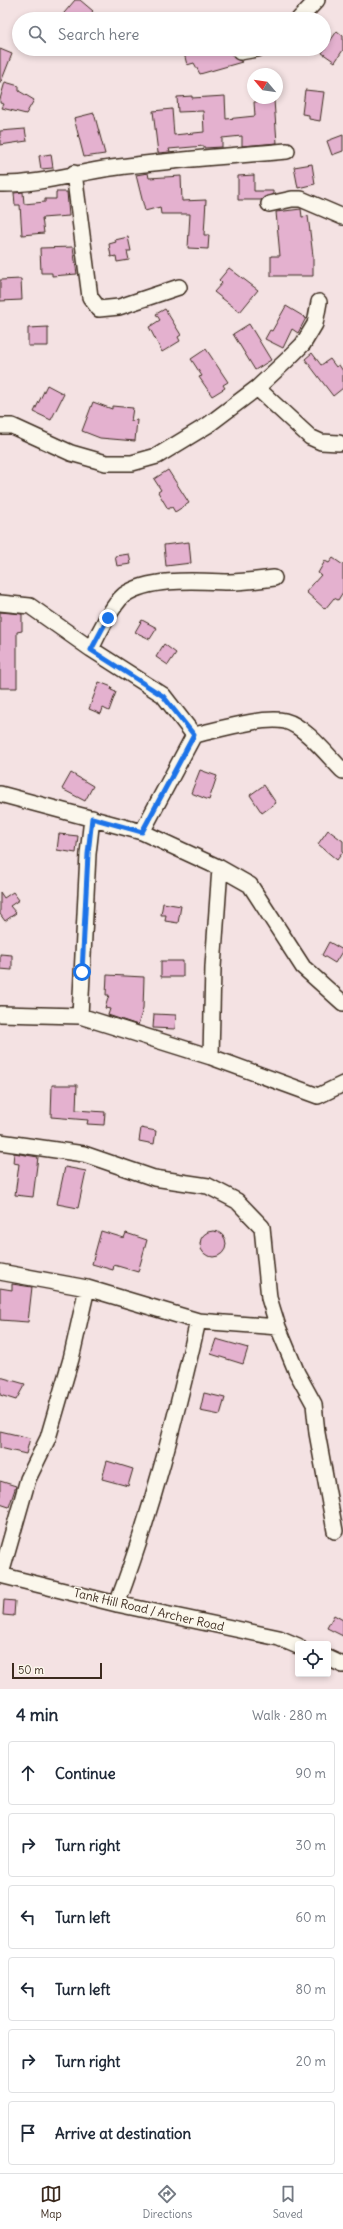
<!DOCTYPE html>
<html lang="en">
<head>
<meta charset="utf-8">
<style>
	body { margin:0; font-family:Delius,sans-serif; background:#f6f6f7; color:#1f2937 }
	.controls { position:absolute; right:12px; bottom:12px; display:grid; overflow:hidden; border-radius:4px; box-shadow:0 2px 6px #0003 }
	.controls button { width:36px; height:36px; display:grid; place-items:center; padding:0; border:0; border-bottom:1px solid #e0e1e3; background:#fff; color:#1f2937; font:20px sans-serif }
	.compass { position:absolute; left:247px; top:68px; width:36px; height:36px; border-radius:50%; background:#fff; box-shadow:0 2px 6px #0003; rotate:299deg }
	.scale { position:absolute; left:12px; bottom:10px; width:90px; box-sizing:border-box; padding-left:4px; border:2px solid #3b2a1e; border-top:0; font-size:11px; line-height:14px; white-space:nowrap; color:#3b2a1e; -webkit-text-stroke:3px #fbf7ec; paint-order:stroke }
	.stop { position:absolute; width:12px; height:12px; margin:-9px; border:3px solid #1a73e8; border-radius:50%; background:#fff }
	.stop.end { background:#1a73e8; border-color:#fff; box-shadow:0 1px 4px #0008 }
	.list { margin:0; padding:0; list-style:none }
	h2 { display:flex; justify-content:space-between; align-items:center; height:52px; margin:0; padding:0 16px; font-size:17px }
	h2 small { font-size:13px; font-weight:400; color:#747a83 }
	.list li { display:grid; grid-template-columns:26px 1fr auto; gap:12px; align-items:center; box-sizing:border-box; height:64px; margin:0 8px 8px; padding:0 8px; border:1px solid #e0e1e3; border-radius:4px }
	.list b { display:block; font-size:15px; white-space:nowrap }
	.list em { font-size:13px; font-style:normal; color:#747a83 }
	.icon { flex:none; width:22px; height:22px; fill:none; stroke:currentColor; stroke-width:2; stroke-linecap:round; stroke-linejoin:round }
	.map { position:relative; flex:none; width:343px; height:1689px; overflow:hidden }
	.search { position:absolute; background:#fff; box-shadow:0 2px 6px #0003; left:12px; right:12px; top:12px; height:44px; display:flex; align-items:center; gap:10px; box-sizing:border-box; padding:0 14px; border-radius:22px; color:#747a83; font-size:15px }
	.sheet { height:484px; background:#fff }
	nav { display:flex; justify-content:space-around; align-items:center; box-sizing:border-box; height:56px; border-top:1px solid #e0e1e3; background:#fff; font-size:11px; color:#747a83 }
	nav a { display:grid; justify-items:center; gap:2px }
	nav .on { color:#3b2a1e }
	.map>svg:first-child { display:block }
</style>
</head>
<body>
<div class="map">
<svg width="343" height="1689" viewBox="0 0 343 1689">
	<rect width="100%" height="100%" fill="#f4e2e3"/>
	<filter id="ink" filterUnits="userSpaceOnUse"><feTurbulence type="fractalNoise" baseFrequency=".025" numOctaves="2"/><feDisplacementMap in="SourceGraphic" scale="8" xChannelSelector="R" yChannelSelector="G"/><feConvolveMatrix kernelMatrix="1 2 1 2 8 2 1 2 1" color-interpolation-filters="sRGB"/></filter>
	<g filter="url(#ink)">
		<!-- building -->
		<path fill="#e4b1cf" stroke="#3b2a1e" d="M75,0H80L93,11L86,19H59Z
			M337,31L343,36V50L335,62L322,53Z
			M0,49L12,54L1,82H0Z
			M183,49H232L233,57L242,62L200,74L194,63L187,65Z
			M5,82L19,86V91L34,100L26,114L2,108L4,104L0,103V99Z
			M305,90L324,92L320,121L309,119V115L302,114Z
			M192,96V98L225,96L226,119L255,116L254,102L274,100L277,143L242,146V136L222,138V147L204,148V146L169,149L170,152L158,153L153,111L172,109L174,135L204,132L203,111L178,112L177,97Z
			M94,113L105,154L84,157L74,118Z
			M25,129L27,141L0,145V131Z
			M343,135V151L332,155L327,141Z
			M51,154L53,168L41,169L39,156Z
			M312,164L315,184L298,188L294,167Z
			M148,173L149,178L181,176L182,201L206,200L204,235H209L208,249L188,248L190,214H161L160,207L145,211L136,175Z
			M254,175V191H273V194L261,200H238V176Z
			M23,192L24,204L45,202V199H56V192H67L69,216L42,218L44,233L22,235L20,205H15L14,193Z
			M301,209L302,217L308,216L313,256V276H271V256H280L276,212Z
			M128,237L131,251H127L129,260L117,262L116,256L111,257L109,244L116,242L115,240Z
			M73,247L77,274L52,276V273H41L40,248Z
			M229,268L258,290L240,312L214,292L222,283L219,280Z
			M21,279L22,300L0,301V280Z
			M286,306L306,318L298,333L292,329L283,348L265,339L270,330L272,331Z
			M165,309L181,335L178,337L180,341L162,352L149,327L160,320L156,314Z
			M249,324L271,360L255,370L233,334Z
			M48,327V346H28V328Z
			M206,349L228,382L223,385L225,388L212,396L199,377L202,376L191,359Z
			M312,353L321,365L330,359L336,367L339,365L343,371V388L333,396L305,359Z
			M47,385L64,394L51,420L34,412Z
			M93,402L112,409V406L133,408L131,421L137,420L135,441L100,438L82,431Z
			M168,470L189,503L175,512L172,507L168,509L158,492L161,490L154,479Z
			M189,542L191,563L166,566L164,545Z
			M129,554L131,564L117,566L115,556Z
			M333,558L343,565V592L338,600L334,598L325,609L306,592L321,575L318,573L325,561L329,563Z
			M0,612L22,614V631L17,632V688H0Z
			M142,620L157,628L150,639L135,632Z
			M164,644L176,653L168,665L156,657Z
			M99,682L112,687L111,690L116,692L109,711L103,708L101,714L89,709Z
			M200,770L217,776L209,800L191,793Z
			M71,773L93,786L85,801L62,789Z
			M264,785L276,803L262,813L250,795Z
			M328,830L343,841V852L337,860L318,844Z
			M59,834L78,836L76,853L57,850Z
			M0,892L4,898L13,892L19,900L10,906L16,913L5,921L0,914Z
			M163,903L181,906L178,923L165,921L166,915H161Z
			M329,942L343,950L335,963L322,955Z
			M0,954L12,955V970L0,969Z
			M161,961H183V977H161Z
			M107,975L144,977L143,1009L138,1025L108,1015L110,1009L105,1008L109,995H106Z
			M154,1014L176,1015L175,1029L153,1028Z
			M52,1085H77L76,1110L105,1112L104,1125L87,1124L88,1120L51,1117Z
			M141,1128L156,1131L154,1144L139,1141Z
			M14,1153L38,1157L33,1197L15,1195L19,1164L13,1163Z
			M65,1167L86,1171L78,1208L57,1204Z
			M101,1231L124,1238L126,1233L147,1240L138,1272L114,1265L113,1270L92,1264Z
			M200 1244a13 13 0 1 1 26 0a13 13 0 1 1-26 0Z
			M12,1284L32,1287L28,1322L0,1320V1288L12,1290Z
			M216,1339L248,1348L243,1364L211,1354Z
			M0,1377L25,1384L16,1400L0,1395Z
			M204,1393L225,1398L220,1415L200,1411Z
			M0,1431L30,1438L26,1454L0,1448Z
			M107,1461L133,1469L128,1486L102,1479Z
			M0,1481L16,1486L9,1507L0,1504Z
			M4,1600L15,1601L14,1616L3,1615Z
			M334,1615L343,1620V1636L327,1628Z"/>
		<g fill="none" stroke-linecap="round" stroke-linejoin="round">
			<defs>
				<path id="minor" d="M299,19L317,0
					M240,52L257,49
					M74,173L90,297L99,309L119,307L179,287
					M0,184C37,185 75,173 111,168C170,160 228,156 287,151
					M269,204L292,199H301L343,217
					M257,388L310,437L321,442L339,443
					M0,426H12L71,453L106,463H132L157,456L208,425L257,388L287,360L303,344L315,324L319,302
					M0,603L30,606L91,649L163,695L194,735
					M91,649C97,636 113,604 124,595C150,577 198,581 229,582C244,582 259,580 274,578
					M0,794L142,832L194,735C217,730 264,716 285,721C305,726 329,757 343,771
					M142,832L220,868L250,885L303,967L343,1003
					M0,1014L80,1016L211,1057L318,1096L343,1084
					M80,1016L88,854L92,818
					M211,1057L213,967L220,868
					M0,1142L84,1154L154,1178L208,1186L237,1201L262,1227L269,1298L278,1327L297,1373L314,1404L317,1433L335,1531
					M0,1272L87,1288L198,1321L278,1327
					M1,1574L28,1479L48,1438L71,1359L87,1288
					M0,1575L117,1604L279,1638L298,1646
					M117,1604C152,1512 176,1417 198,1321
					M328,1658L343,1665"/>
			</defs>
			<!-- minor casing -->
			<use href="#minor" stroke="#3b2a1e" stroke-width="18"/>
			<!-- minor -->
			<use href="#minor" stroke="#fbf7ec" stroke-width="15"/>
		</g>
	</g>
	<g fill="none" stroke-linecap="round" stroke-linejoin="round" filter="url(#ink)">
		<!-- route -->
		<path stroke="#1a73e8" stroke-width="5" d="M82,972L88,854L92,818L142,832L194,735L163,696L91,650L108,618"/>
	</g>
	<g text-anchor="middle" stroke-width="3" stroke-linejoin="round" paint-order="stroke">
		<!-- street labels -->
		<g font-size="12" fill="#3b2a1e" stroke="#fbf7ec">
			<text transform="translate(149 1610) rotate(13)" y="4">Tank Hill Road / Archer Road</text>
		</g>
	</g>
</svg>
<div class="controls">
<button><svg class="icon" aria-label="locate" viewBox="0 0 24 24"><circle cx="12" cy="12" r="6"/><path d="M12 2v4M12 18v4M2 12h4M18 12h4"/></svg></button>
</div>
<svg class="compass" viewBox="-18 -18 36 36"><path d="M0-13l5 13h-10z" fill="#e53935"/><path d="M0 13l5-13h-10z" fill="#747a83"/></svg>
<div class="scale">50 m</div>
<div class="stop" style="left:82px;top:972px"></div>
<div class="stop end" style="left:108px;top:618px"></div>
<div class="search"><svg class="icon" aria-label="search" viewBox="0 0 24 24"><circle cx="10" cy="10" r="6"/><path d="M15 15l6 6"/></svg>Search here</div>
</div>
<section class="sheet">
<h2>4 min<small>Walk · 280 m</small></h2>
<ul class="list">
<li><svg class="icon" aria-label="ahead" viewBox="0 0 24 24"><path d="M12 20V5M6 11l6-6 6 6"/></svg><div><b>Continue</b></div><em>90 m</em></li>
<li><svg class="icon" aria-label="right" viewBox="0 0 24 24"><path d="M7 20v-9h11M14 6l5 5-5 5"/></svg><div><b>Turn right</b></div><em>30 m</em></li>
<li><svg class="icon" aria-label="left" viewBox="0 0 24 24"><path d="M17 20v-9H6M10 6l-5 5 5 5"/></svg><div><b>Turn left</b></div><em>60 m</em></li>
<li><svg class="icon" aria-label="left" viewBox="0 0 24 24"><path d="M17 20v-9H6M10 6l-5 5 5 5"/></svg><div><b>Turn left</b></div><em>80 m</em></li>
<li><svg class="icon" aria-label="right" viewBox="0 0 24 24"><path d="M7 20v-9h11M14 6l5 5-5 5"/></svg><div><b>Turn right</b></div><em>20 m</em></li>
<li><svg class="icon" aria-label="arrive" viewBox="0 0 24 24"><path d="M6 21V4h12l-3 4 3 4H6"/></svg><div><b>Arrive at destination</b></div></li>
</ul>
</section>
<nav>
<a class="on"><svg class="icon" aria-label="map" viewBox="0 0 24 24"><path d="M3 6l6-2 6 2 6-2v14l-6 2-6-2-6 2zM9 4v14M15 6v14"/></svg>Map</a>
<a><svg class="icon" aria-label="directions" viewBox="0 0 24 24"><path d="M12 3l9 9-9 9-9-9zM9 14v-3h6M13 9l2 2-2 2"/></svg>Directions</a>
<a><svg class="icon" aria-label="saved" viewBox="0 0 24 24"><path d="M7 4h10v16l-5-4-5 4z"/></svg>Saved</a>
</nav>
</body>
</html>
